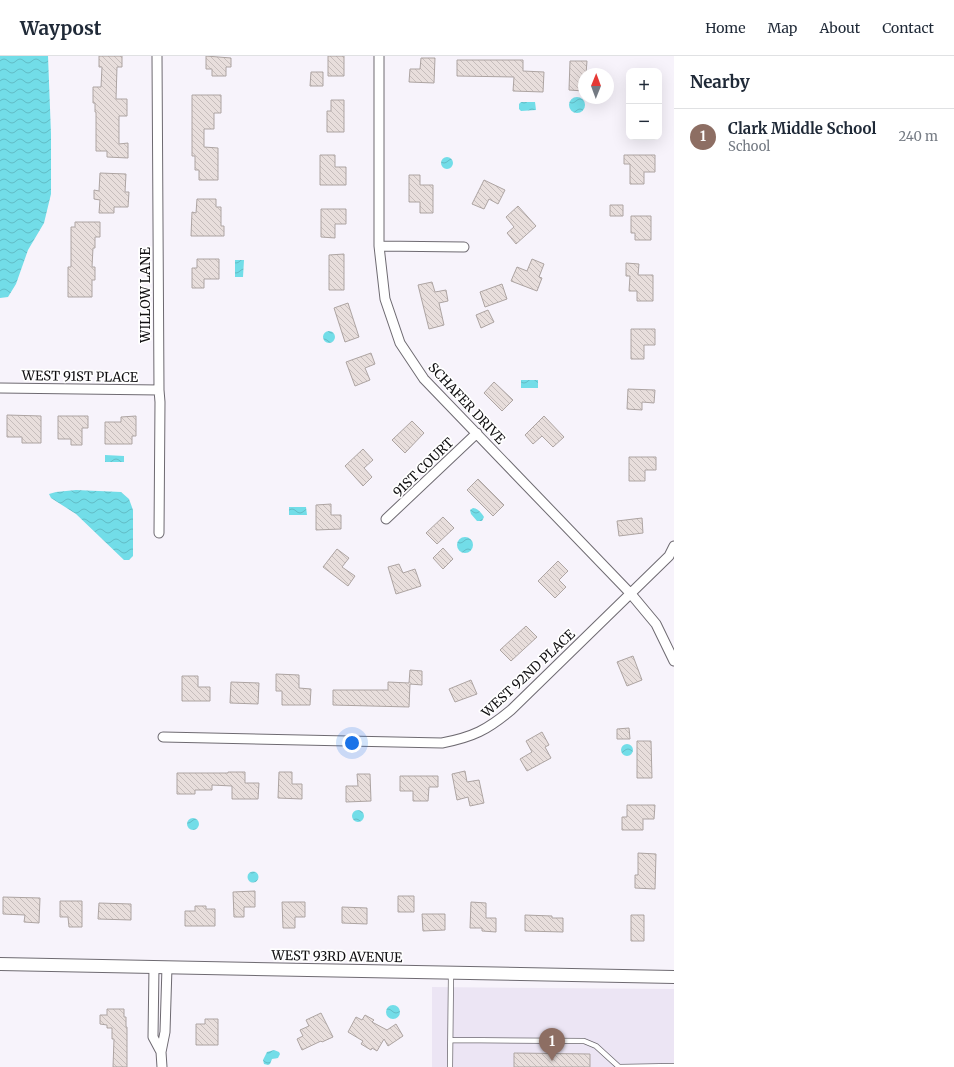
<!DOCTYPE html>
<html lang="en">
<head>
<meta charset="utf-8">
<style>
	body { margin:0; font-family:Merriweather,serif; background:#f6f6f7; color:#1f2937 }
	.controls { position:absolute; right:12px; top:12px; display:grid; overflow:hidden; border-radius:8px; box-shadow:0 4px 16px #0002 }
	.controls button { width:36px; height:36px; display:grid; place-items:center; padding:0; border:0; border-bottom:1px solid #e0e1e3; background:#fff; color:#1f2937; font:20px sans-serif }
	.compass { position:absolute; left:578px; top:12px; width:36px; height:36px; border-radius:50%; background:#fff; box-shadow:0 4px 16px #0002; rotate:1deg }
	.you { position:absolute; left:352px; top:687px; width:14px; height:14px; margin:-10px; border:3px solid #fff; border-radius:50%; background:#1a73e8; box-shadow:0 0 0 6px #1a73e833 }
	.badge { display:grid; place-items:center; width:26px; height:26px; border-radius:50%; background:#5142b9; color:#fff; font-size:13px; font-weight:700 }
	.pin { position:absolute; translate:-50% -33px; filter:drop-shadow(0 1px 2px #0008) }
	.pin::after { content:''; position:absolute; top:21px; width:14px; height:12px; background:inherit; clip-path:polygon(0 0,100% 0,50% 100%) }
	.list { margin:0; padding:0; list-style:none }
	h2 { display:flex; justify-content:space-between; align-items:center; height:52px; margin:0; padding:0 16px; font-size:17px }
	h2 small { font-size:13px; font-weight:400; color:#747a83 }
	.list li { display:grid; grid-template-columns:26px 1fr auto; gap:12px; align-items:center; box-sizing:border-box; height:56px; padding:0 16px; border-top:1px solid #e0e1e3 }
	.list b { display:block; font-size:15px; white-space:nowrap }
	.list p { margin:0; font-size:13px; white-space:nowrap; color:#747a83 }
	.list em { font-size:13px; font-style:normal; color:#747a83 }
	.map { position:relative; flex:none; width:674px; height:1011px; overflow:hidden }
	header { display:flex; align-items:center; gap:24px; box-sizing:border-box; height:56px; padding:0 20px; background:#fff; border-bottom:1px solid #e0e1e3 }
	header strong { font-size:19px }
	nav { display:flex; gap:22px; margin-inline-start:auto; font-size:14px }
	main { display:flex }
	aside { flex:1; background:#fff }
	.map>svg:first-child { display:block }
</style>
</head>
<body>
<header>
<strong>Waypost</strong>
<nav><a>Home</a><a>Map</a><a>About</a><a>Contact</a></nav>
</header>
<main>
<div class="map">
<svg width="674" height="1011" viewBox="0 0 674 1011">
	<defs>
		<pattern id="water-waves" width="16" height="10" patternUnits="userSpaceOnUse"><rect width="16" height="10" fill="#72dde8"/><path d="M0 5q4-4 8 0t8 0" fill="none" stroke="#62bcc6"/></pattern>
		<pattern id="building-back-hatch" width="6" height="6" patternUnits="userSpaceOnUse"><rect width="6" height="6" fill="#e8dedc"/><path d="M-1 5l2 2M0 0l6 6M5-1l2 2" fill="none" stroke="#c6bdbc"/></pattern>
	</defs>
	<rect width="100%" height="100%" fill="#f7f3fb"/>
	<!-- built -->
	<path fill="#ece5f4" d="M432,931L674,933V1011H432Z"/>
	<!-- water -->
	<path fill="url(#water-waves)" d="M0,0H48L51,78V138L44,167L28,194L16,228L8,241L0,242Z
		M569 49a8 8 0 1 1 16 0a8 8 0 1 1-16 0Z
		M521,46H535L536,54L521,55L519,53V48Z
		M441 107a6 6 0 1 1 12 0a6 6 0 1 1-12 0Z
		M235,204H244L243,221H235Z
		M323 281a6 6 0 1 1 12 0a6 6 0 1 1-12 0Z
		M521,324H538V332H521Z
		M105,399L124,400V406H105Z
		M76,434L121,436L129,443L133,454V500L129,504H124L76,458L51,442L49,438L56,436Z
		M289,451H306L307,459H289Z
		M473,452C477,452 482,457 484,461L482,465H477L471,458L470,454Z
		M457 489a8 8 0 1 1 16 0a8 8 0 1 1-16 0Z
		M621 694a6 6 0 1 1 12 0a6 6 0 1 1-12 0Z
		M352 760a6 6 0 1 1 12 0a6 6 0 1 1-12 0Z
		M187 768a6 6 0 1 1 12 0a6 6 0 1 1-12 0Z
		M247.5 821a5.5 5.5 0 1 1 11 0a5.5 5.5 0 1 1-11 0Z
		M386 956a7 7 0 1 1 14 0a7 7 0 1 1-14 0Z
		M274,994L279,996L280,998L278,1002L272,1003L270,1008L268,1009L264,1008L263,1004L267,996Z"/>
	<!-- building -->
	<path fill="url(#building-back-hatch)" stroke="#ada4a2" d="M99,0H122V11H117L116,43H127V60H119V88L128,87V102L107,101V95H96V56H95V47H93V31H101L102,11H99Z
		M206,0L231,2V11H226V20H212V13H206Z
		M328,0H344V20H328Z
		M421,2H435L434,27L409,26L410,13H420Z
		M457,4H523V15L544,16L543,36L513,35L514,21L457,20Z
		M570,5H587L586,18H584V35L569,34Z
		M311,16H323V30H310Z
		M192,39H221V57H214V73H204V91L218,92V124H199V114H195V100H192Z
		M331,44H344V76H327V55H331Z
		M320,99H335V111H346V129H320Z
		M624,99H655V116H644V128H630V108H624Z
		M100,117L126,118L125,136H129L128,151H114V157H99L100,144L94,143V134L99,135Z
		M409,119H420V129H433V157H420V146H409Z
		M484,124L505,134L498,148L489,143L484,153L472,148Z
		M197,143H216V151H221V170H224V180H191L192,156L196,157Z
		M610,149H623V160H610Z
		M518,150L536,170L516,188L507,177L514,171L506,161Z
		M321,153H346V168H335V182L321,181Z
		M631,160H651V184H635V177H631Z
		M75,166H100V181H95V192H93L92,211H95V224H92V241H68V211H71V171H75Z
		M344,198V234H329V199Z
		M197,203H219V223H204V232H192V212H197Z
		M532,203L544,208L539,221L542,222L537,235L511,225L517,211L527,215Z
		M626,207L639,208L638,219H653V245H637V235H629L630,220H626Z
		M432,226L435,236L446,234L448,245L439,247L444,269L429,273L418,229Z
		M502,228L507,243L485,251L480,236Z
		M348,247L359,281L345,286L334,252Z
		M488,254L494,266L481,272L476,259Z
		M631,273H655V289H644V303H631Z
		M371,297L375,308L365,312L370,324L355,330L346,306Z
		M494,326L513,344L502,355L484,337Z
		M628,333L655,334L654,347L642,346V354L627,353Z
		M7,359L41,360V387H22V381H7Z
		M58,360H88V372H82V389H71V383H58Z
		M136,360V380H132V388H105V366H121V361Z
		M544,360L564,381L553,391L542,380L533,388L525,379Z
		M412,365L424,377L405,397L392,384Z
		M363,393L373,404L364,412L372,421L363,430L345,410Z
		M629,401H656V414H645V425H629Z
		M478,423L504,449L493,460L467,434Z
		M331,448V459H341V473L316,474V449Z
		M443,461L454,472L437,488L426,477Z
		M642,462L643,477L619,480L617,465Z
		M443,492L453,503L443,513L433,502Z
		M337,493L349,502L342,511L355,520L348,530L323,511Z
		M558,505L568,515L559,524L566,531L555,542L538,525Z
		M399,508L403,517L415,513L421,530L396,538L388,511Z
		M526,570L537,581L511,605L500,594Z
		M633,600L642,624L627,630L617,606Z
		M410,614L422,615V629L410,628L409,651L333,649V634H388V626L409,627Z
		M276,618L299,619V632L311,633L310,649H282V635H276Z
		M182,620H198V631H210V645H182Z
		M471,624L477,638L455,646L449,633Z
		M231,626L259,627L258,648L230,647Z
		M629,672L630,683H617V673Z
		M542,676L549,689L545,691L551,702L527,715L520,703L532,696L526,685Z
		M637,685H651L652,722H637Z
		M465,715L467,726L479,724L484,747L470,750L468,741L457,744L452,718Z
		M228,716H245V727H259L258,743H232V730L212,729V734H195V738H177V717H228Z
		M279,716H292V728H302V743L278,742Z
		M357,718H370L371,745L346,746V730H358Z
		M400,720H438V731H429L428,745H413V735H400Z
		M627,749H655L654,763H643V774H622V761H627Z
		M638,797L656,798L655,833L635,832V819H638Z
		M255,835V851H244V861H234L233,836Z
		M398,840H414V856H398Z
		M3,841L40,842L39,867L24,866L25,859L3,858Z
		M60,845H82V871H69L68,861H60Z
		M282,846H305V861H295V872H283Z
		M471,846L486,847V862H496V876L482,875V872H470Z
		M99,847L131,848V864L98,863Z
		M195,850H206V853H215V870H185V855H195Z
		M342,851L367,852V868L342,867Z
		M422,858H445V874L423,875Z
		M525,859L552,860V862H563V876L525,875Z
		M631,859H644V885H631Z
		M107,953H124V961H126V971H127V1011H113L114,983H112V972H107V969L100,968V959H107Z
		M321,957L333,981L322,986L321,985L302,994L297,983L303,980L300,974L309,970L306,964Z
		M365,959L374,964L372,966L387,974L396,968L403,980L388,990L384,983L377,995L372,992L371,994L361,988L363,985L348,976L356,961L362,964Z
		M205,963H218V989H196V968H205Z
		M514,997L590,998V1011H514Z"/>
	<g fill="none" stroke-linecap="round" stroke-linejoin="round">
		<defs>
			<path id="service" d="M451,984L584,985L596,990L619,1011
				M450,1011L451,918
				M619,1011L674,1010"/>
			<path id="minor" d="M157,0L159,334L160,346L159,477
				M379,0V190L385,243L400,287L424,323L631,538L656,568L674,605
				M379,190L464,191
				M0,332L159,334
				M386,463L477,377
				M163,681L442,687C473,681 487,674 511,654L669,500L674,490
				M154,911L153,981L161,996
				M162,1011L161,996L165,976L167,911"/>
			<path id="tertiary" d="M0,908L674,921"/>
		</defs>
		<!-- service casing -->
		<use href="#service" stroke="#6e6a71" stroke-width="6"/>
		<!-- minor casing -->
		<use href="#minor" stroke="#6e6a71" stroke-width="11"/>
		<!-- tertiary casing -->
		<use href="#tertiary" stroke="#6e6a71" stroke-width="14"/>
		<!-- service -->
		<use href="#service" stroke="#fff" stroke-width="4.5"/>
		<!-- minor -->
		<use href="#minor" stroke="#fff" stroke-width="9"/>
		<!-- tertiary -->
		<use href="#tertiary" stroke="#fff" stroke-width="12"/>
	</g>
	<g text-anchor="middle" stroke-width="3.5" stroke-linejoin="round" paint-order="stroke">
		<!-- street labels -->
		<g font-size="13" fill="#100f11" stroke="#fff">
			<text transform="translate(145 239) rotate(-90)" y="5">WILLOW LANE</text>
			<text transform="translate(80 320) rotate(1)" y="5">WEST 91ST PLACE</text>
			<text transform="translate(467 347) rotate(47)" y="5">SCHAFER DRIVE</text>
			<text transform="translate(423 411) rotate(-44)" y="5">91ST COURT</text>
			<text transform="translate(528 617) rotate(-43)" y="5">WEST 92ND PLACE</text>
			<text transform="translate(337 900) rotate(1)" y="5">WEST 93RD AVENUE</text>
		</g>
	</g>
</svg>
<div class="controls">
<button>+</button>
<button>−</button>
</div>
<svg class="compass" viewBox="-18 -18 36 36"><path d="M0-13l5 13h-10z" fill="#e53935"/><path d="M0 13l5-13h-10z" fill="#747a83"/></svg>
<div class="you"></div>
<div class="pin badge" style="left:552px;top:1005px;background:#8d6e63">1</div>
</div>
<aside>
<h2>Nearby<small></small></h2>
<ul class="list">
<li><span class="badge" style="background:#8d6e63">1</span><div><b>Clark Middle School</b><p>School</p></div><em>240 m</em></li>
</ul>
</aside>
</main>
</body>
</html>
